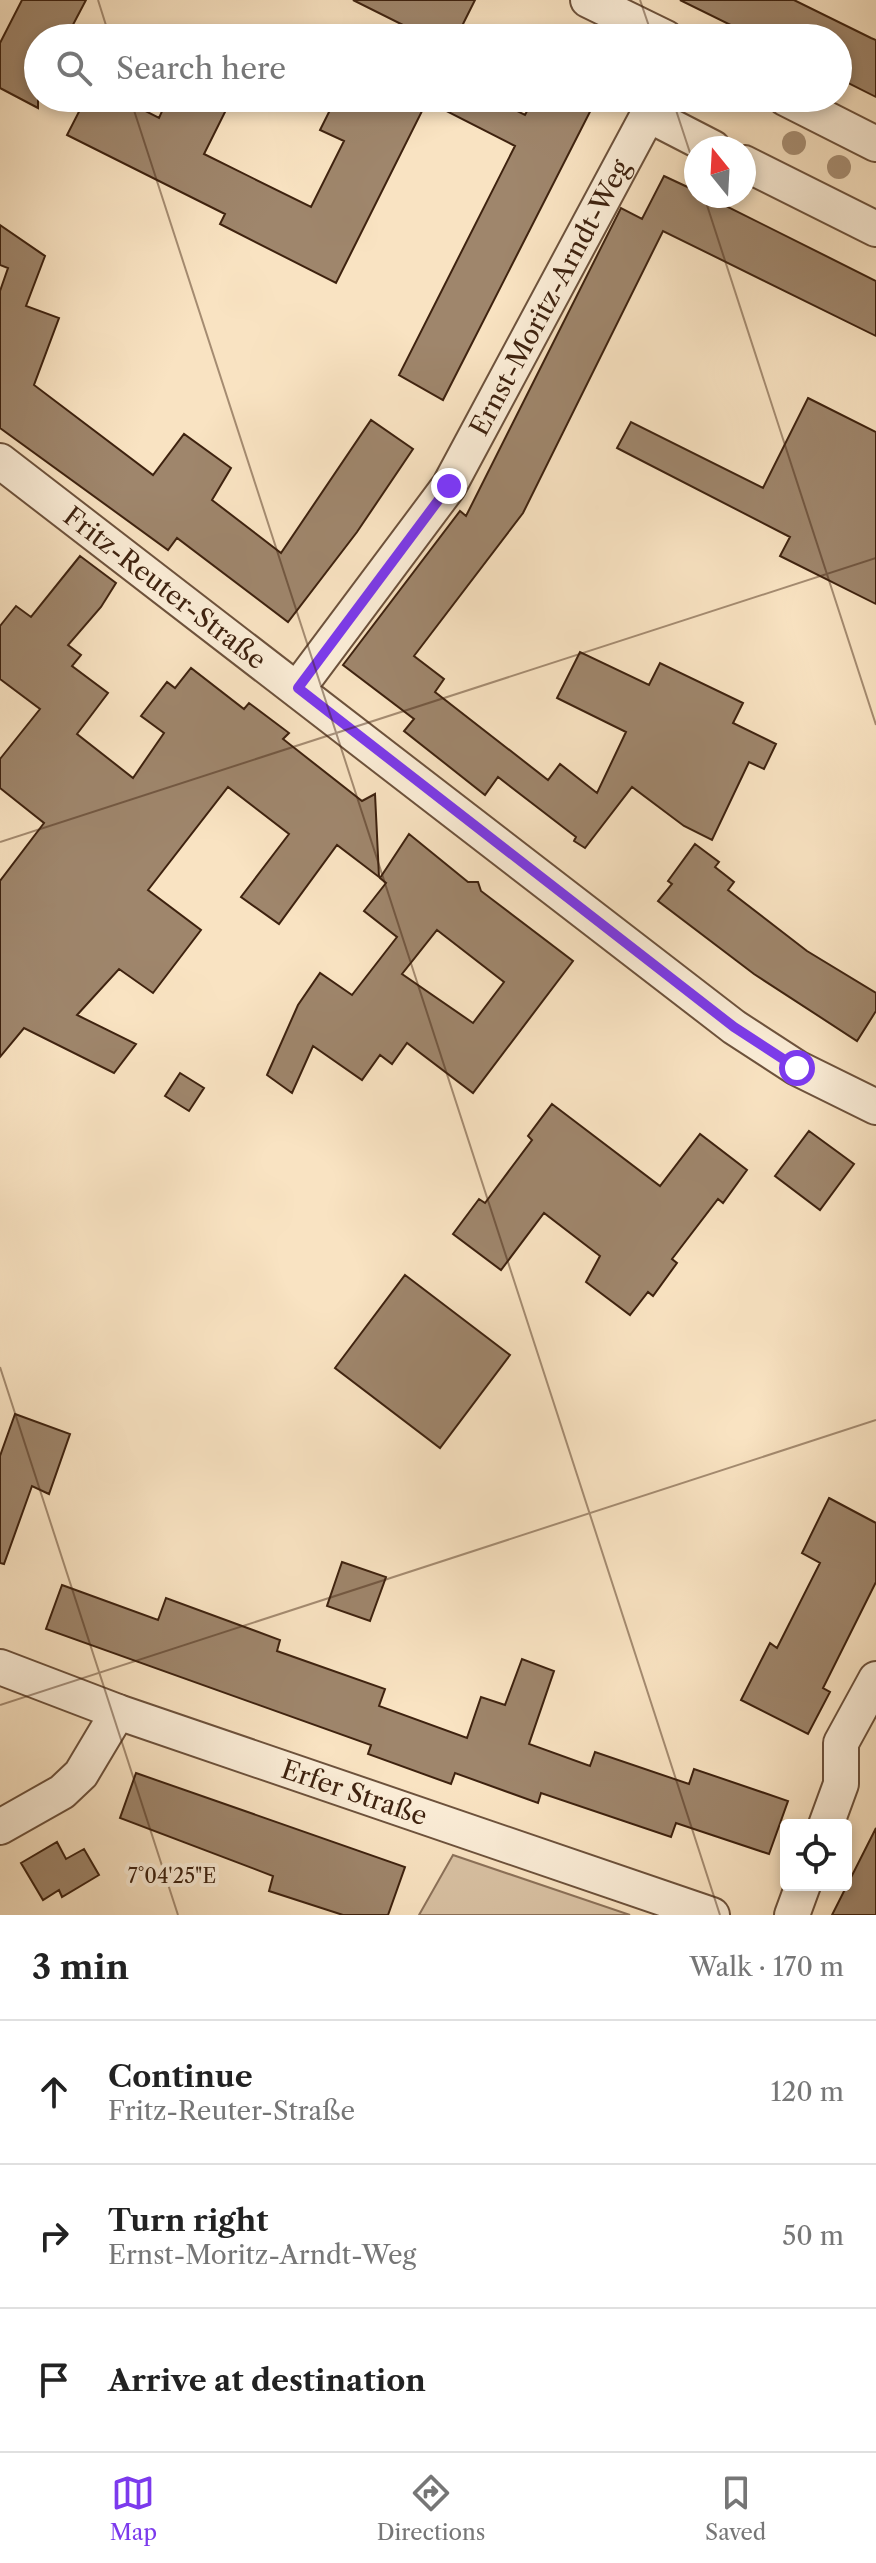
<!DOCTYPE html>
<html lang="en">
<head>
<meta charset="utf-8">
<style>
	body { margin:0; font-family:"Libre Caslon Text",serif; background:#f2f2f2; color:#222 }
	.controls { position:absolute; right:24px; bottom:24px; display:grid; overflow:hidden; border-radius:8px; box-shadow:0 4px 12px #0003 }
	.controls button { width:72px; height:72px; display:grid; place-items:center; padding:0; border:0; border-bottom:2px solid #e0e0e0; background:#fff; color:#222; font:40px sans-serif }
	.compass { position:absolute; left:684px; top:136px; width:72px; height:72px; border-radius:50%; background:#fff; box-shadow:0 4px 12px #0003; rotate:342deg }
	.stop { position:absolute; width:24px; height:24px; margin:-18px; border:6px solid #7c3aed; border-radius:50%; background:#fff }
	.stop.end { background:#7c3aed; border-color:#fff; box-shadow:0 2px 8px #0008 }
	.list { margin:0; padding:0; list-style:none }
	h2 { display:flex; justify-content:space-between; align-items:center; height:104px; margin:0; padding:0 32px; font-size:34px }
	h2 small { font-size:26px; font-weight:400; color:#767676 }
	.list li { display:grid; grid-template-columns:52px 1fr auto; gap:24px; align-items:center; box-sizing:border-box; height:144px; padding:0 32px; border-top:2px solid #e0e0e0 }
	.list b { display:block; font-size:30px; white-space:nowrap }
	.list p { margin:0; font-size:26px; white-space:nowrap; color:#767676 }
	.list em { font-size:26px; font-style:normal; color:#767676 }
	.icon { flex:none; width:44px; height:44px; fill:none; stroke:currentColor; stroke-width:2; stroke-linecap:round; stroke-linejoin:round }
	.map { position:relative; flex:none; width:876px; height:1915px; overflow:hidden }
	.search { position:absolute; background:#fff; box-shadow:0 4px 12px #0003; left:24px; right:24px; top:24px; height:88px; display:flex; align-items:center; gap:20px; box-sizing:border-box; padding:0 28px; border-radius:44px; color:#767676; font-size:30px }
	.sheet { height:536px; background:#fff }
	nav { display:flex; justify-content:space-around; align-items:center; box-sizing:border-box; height:112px; border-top:2px solid #e0e0e0; background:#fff; font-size:22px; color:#767676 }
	nav a { display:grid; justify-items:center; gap:4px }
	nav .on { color:#7c3aed }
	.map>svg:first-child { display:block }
</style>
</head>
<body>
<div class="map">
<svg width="876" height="1915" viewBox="0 0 876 1915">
	<rect width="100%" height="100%" fill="#f9e3c2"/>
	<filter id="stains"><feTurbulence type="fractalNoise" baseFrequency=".0025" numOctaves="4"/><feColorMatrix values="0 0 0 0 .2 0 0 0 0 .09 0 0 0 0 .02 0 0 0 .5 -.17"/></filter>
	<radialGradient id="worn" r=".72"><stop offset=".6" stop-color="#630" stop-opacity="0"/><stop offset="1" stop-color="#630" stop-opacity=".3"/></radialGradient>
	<!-- green -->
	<path fill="#d9c2a4" stroke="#8c725a" stroke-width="2" d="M453,1855L630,1915H419Z"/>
	<!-- building -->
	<path fill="#9f866c" stroke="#3e220f" stroke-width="2" fill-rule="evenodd" d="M22,0H86L66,38H38V108L0,88V43Z
		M353,0H475L456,38H429Z
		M680,0H794L871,38L876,40V97L838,78V38H757Z
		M86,98H120L159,118L168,98H232L204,154L311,207L344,141L320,130L336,98H491L525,115L534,98H597L443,400L399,375L515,146L427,101L336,283L220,224L225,214L67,135Z
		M664,176L696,191V196H706L876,281V336L663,231L523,513L414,656L444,679L435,692L548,780L560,764L597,793L626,732L557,698L580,652L649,685L660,663L743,703L733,723L776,744L764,769L749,762L712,840L684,826L632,787L585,848L574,841L576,837L498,777L485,795L404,731L414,719L343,665L460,511L466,516L621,208L642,219Z
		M0,225L45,256L26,306L59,318L34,385L153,475L184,434L231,468L212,500L281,553L371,420L413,449L357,532L288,622L177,538L168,550L0,428V291L8,268L0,265Z
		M808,398L876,432V604L780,556L790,537L617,448L631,422L763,488Z
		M80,556L116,583L101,607L68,645L81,655L72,666L108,693L77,734L133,778L164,733L141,716L167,682L175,688L191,668L244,709L249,703L289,733L283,739L362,801L375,794L379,877L337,845L279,924L241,897L289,834L228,787L148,890L201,930L153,993L119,969L77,1015L136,1044L114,1073L24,1028L0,1057V881L44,823L0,788V759L40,709L0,679V626L16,606L31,617Z
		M409,834L468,882H478L481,891L573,961L473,1093L407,1043L392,1064L380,1055L362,1080L313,1046L292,1093L267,1075L298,1005L320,973L352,995L397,937L364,911L386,883L380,878ZM437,930L504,982L473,1023L402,974Z
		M695,844L719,862L715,867L734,882L728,890L807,951L876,993V1011L857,1041L754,974L658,901L672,884L668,881Z
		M180,1073L204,1088L189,1111L165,1096Z
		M552,1104L660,1186L700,1134L747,1170L723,1203L718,1199L672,1259L677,1263L653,1296L648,1292L630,1315L586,1282L600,1256L544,1213L501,1270L453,1234L479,1199L485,1203L532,1140L528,1136Z
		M809,1131L854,1164L820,1210L775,1176Z
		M405,1275L510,1355L440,1448L335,1368Z
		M15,1414L70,1434L49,1494L32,1486L4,1564L0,1563V1456Z
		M829,1498L876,1523V1582L823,1688L830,1692L808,1734L741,1700L770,1643L777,1648L820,1563L802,1553Z
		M342,1562L386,1577L370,1621L327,1606Z
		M62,1585L158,1620L166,1598L280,1640L277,1651L385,1689L379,1706L467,1738L481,1697L505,1705L522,1659L554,1671L529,1744L590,1766L595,1752L689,1784L694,1769L788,1801L769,1854L676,1823L671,1837L541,1793L538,1803L455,1773L451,1784L368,1754L371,1745L46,1629Z
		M136,1773L405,1867L388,1915H343L269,1891L273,1876L120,1818Z
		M876,1828V1915H832Z
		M57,1842L66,1859L84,1849L99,1875L62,1897L59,1890L43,1900L21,1863Z"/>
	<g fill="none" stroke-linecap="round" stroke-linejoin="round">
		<defs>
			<g id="street">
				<path d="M588,0L666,38"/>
				<path d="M785,98L876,144"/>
				<path d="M649,115L713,148"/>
				<path d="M744,163L876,229"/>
				<path id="s1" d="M0,461L734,1027L797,1068L876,1107"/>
				<path id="s2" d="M298,688L449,486L657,98"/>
				<path id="s3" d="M0,1667L118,1712L712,1915"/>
				<path d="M826,1825L841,1784V1743L876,1679"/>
				<path d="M0,1827L62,1792L81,1774L118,1712"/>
				<path d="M792,1915L803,1885"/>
			</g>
		</defs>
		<!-- street casing -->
		<use href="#street" stroke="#6d523c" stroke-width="38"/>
		<!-- street -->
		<use href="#street" stroke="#fbedd7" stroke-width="34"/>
	</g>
	<!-- trees -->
	<g fill="#a88f74">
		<circle cx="794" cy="143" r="12"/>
		<circle cx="839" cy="167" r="12"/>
	</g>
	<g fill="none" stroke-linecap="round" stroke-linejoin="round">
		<!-- route -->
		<path stroke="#7c3aed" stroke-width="10" d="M449,486L298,688L734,1027L797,1068"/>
	</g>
	<!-- ticks -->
	<path fill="none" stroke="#3e220f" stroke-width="2" stroke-opacity="0.45" d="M98,0L110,38M640,0L653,38M130,98L720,1915M672,98L696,171M704,196L876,725M0,842L876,558M0,1367L178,1915M0,1705L876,1420"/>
	<g text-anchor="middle" stroke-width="8" stroke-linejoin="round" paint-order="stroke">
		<!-- street labels -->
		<g font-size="26" fill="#3e220f" stroke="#fbedd7">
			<text dy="9" stroke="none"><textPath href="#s2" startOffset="466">Ernst-Moritz-Arndt-Weg</textPath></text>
			<text dy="9" stroke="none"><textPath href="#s1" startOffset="208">Fritz-Reuter-Straße</textPath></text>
			<text dy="9" stroke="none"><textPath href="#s3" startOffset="376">Erfer Straße</textPath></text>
		</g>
	</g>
	<g font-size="20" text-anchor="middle" fill="#3e220f" stroke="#fbedd7" stroke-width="8" stroke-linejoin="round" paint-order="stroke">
		<text x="172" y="1883">7°04'25"E</text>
	</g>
	<rect width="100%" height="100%" filter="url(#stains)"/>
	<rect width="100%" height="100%" fill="url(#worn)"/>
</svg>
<div class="controls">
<button><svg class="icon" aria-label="locate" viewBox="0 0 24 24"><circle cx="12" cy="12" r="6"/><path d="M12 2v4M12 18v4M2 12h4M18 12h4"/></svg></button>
</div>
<svg class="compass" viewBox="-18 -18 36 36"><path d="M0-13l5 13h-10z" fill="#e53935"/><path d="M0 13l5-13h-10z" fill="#767676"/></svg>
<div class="stop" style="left:797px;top:1068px"></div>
<div class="stop end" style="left:449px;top:486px"></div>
<div class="search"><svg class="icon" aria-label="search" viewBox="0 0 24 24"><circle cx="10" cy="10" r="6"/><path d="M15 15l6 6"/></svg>Search here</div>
</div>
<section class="sheet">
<h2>3 min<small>Walk · 170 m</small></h2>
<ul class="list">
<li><svg class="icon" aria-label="ahead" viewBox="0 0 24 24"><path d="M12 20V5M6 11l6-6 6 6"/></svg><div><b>Continue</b><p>Fritz-Reuter-Straße</p></div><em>120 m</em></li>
<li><svg class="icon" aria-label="right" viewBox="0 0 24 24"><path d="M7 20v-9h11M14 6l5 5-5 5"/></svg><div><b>Turn right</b><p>Ernst-Moritz-Arndt-Weg</p></div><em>50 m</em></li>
<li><svg class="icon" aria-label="arrive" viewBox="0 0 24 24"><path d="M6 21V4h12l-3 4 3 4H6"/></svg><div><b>Arrive at destination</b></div></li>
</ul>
</section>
<nav>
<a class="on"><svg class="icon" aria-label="map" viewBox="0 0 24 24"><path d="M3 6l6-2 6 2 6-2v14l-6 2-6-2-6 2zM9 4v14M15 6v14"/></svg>Map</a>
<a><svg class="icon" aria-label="directions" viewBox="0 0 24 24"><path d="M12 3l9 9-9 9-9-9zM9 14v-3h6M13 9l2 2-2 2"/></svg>Directions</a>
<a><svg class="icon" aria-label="saved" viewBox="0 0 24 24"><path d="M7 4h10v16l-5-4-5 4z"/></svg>Saved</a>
</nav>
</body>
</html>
